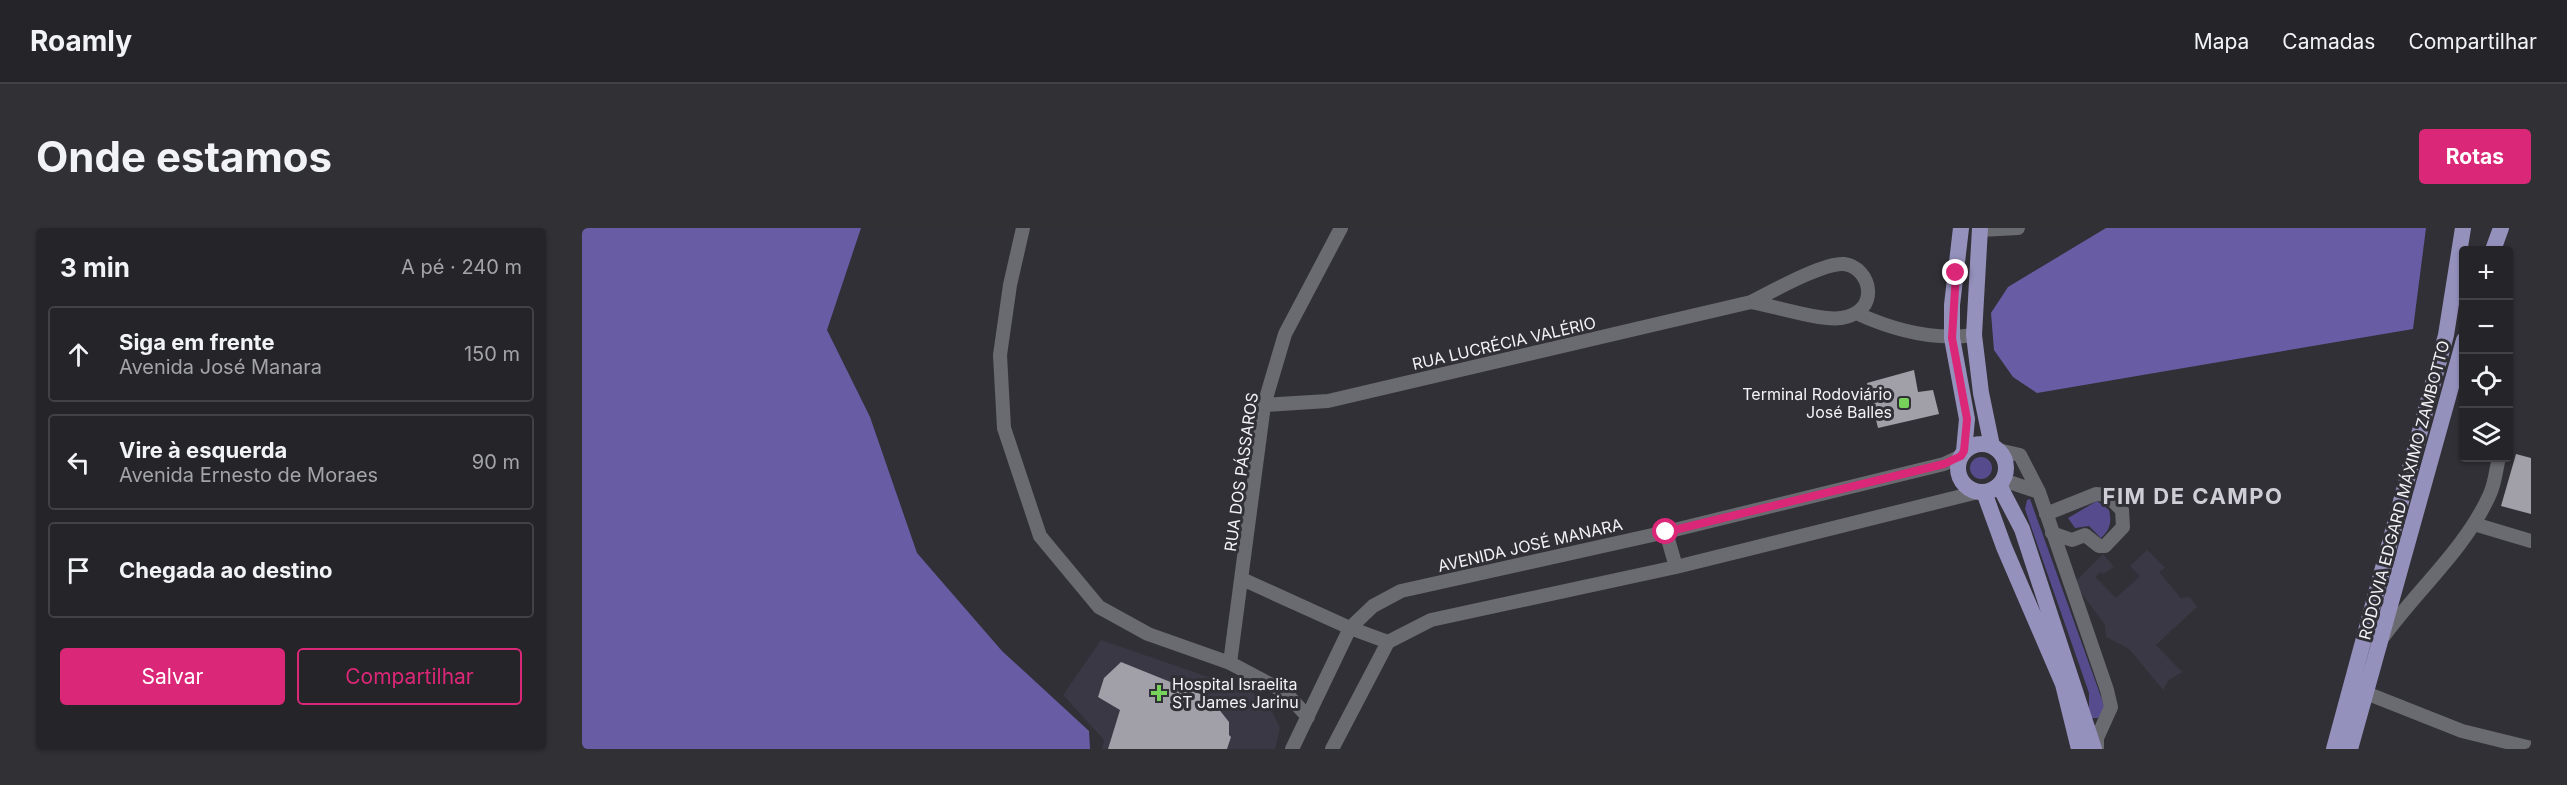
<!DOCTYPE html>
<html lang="pt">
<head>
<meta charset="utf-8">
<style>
	body { margin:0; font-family:Inter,sans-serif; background:#313034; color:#f1f3f6 }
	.controls { position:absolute; right:18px; top:18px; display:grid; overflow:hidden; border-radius:6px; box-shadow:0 2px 4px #0004 }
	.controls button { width:54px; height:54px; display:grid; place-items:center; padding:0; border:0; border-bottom:2px solid #424145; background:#252428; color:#f1f3f6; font:30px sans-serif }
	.stop { position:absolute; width:18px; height:18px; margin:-14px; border:4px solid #db2777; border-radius:50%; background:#fff }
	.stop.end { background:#db2777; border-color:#fff; box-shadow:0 2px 6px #0008 }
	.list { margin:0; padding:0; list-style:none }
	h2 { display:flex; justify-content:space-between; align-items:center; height:78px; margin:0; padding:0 24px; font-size:26px }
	h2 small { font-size:20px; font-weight:400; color:#a3a4a8 }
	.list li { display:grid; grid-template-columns:39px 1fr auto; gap:18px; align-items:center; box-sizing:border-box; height:96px; margin:0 12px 12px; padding:0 12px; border:2px solid #424145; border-radius:6px }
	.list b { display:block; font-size:22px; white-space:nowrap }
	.list p { margin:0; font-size:20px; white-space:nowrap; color:#a3a4a8 }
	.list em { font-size:20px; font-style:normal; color:#a3a4a8 }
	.actions { display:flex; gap:12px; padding:18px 24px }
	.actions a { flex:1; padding:14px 0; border:2px solid #db2777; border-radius:6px; text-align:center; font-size:21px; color:#db2777 }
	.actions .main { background:#db2777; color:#fff }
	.icon { flex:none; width:33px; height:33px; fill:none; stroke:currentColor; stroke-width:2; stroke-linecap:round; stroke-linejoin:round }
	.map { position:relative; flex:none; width:1949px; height:521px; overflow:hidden; border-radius:6px }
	header { display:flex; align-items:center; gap:36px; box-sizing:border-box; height:84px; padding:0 30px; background:#252428; border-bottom:2px solid #424145 }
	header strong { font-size:28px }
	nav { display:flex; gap:33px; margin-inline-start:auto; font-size:21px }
	.intro { display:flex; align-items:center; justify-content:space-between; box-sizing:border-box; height:144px; padding:0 36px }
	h1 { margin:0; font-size:42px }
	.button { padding:15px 27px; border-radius:6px; background:#db2777; color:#fff; font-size:21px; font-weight:700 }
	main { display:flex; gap:36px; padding:0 36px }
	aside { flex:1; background:#252428; border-radius:6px; box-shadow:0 2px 4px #0004 }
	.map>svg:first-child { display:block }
</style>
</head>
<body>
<header>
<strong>Roamly</strong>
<nav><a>Mapa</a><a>Camadas</a><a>Compartilhar</a></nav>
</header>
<div class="intro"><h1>Onde estamos</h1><a class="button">Rotas</a></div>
<main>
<aside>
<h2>3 min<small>A pé · 240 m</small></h2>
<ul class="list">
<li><svg class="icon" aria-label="ahead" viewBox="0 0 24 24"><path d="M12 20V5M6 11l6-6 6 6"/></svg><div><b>Siga em frente</b><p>Avenida José Manara</p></div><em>150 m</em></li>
<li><svg class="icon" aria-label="left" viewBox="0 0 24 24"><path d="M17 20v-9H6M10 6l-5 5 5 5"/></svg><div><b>Vire à esquerda</b><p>Avenida Ernesto de Moraes</p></div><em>90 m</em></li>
<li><svg class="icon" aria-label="arrive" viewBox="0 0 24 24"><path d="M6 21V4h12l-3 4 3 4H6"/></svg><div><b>Chegada ao destino</b></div></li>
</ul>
<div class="actions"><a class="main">Salvar</a><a>Compartilhar</a></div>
</aside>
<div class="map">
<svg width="1949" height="521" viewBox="0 0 1949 521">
	<rect width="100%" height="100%" fill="#313036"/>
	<!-- built -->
	<path fill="#393844" d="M1565,322L1583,340L1577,344L1599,370L1608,369L1615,379L1574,417L1600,444L1587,452L1581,462L1547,421L1524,409L1523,397L1492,355L1521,326L1532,339L1521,346L1519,344L1513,349L1534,370L1558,348L1548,338Z
		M519,412L670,464L686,476L698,500L693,521H520L522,512L481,467Z"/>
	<!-- green -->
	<path fill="#564c8d" d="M1388 240a11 11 0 1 1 22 0a11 11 0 1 1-22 0Z
		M1448,271L1523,480L1516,490H1507V465L1443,281L1445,272Z
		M1515,273L1527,282C1530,294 1528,302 1519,310L1507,298L1493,300L1486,290Z"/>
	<!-- forest -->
	<path fill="#685da5" d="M0,0H279L245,102L288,189L335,325L420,423L507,503L508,521H0Z
		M1524,0H1844L1831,101L1455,165L1431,149L1412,122L1409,85L1426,59Z"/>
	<!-- building -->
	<path fill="#a1a0a8" d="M1332,142L1336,164L1351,162L1357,186L1296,200L1285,155Z
		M1934,226L1949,230V286L1919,278Z
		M539,434L628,470L647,494V507L649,509L645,521H526L538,482L516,469L522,450Z"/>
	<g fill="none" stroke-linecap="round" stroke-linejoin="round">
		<!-- minor -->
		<path stroke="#6a6a71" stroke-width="14" d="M441,0L428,57L418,127L422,200L458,308L517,379L566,406L648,435L703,464L726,489
			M1398,2L1436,0
			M1274,85C1311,102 1351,113 1392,107
			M682,177L746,173L1169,74C1189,64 1242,34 1262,36C1289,39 1300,84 1259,90C1238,93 1192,78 1169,74
			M1416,222L1438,227L1457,264L1525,462L1529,479L1515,510V521
			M1421,252L1457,264
			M1464,286L1514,266L1525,267L1540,282L1541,299L1523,318H1517L1503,307L1490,312L1470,305
			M1892,296L1949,313
			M1084,304L1094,339
			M660,351L768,400L806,414
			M1802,408C1836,361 1884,320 1908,266C1913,255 1914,241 1917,230
			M648,435L682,177L703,106L759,0
			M1784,465L1880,503L1949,520
			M710,521L768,400L791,378L819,363L1084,304L1362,236L1379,228
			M750,521L806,414L849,392L1094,339L1396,264"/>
		<!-- major -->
		<path stroke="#9591bd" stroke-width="16" d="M1379,0L1370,77V110L1385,191L1382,223
			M1398,0L1392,107L1399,165L1410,218
			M1911,22L1919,0
			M1376 240a24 24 0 1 1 48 0a24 24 0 1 1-48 0Z
			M1417,257L1440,301L1512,521
			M1402,264L1422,319L1481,456L1497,521
			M1752,521L1864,107L1881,0
			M1768,521L1882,112"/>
	</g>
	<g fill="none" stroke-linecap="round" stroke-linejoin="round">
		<!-- route -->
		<path stroke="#db2777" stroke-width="8" d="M1084,304L1362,236L1379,228L1382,223L1385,191L1370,110L1374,45"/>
	</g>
	<!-- markers -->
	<g fill="#76d25a" stroke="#313036" stroke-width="2">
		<rect x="1316" y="169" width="12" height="12" rx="3"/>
		<path d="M574 456h6v6h6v6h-6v6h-6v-6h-6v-6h6z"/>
	</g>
	<g text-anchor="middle" stroke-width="6" stroke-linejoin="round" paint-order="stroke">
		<!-- street labels -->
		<g font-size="16" fill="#f3f3f7" stroke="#313036">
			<text transform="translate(922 115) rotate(-13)" y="6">RUA LUCRÉCIA VALÉRIO</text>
			<text transform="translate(659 244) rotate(-82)" y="6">RUA DOS PÁSSAROS</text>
			<text transform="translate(1822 262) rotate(-75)" y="6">RODOVIA EDGARD MÁXIMO ZAMBOTTO</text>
			<text transform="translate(948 317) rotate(-13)" y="6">AVENIDA JOSÉ MANARA</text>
		</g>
		<!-- poi labels -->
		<g font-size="16" fill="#f3f3f7" stroke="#313036" text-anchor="end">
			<text x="1310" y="172">Terminal Rodoviário<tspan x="1310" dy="18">José Balles</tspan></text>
			<text x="590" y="462" text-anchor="start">Hospital Israelita<tspan x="590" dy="18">ST James Jarinu</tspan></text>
		</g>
		<!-- district labels -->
		<g font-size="22" font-weight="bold" letter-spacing="1.5" fill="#cfced6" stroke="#313036">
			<text x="1611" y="276">FIM DE CAMPO</text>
		</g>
	</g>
</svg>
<div class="controls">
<button>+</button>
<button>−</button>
<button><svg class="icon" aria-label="locate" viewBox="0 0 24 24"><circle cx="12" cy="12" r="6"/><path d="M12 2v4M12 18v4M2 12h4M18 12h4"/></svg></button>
<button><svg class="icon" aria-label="layers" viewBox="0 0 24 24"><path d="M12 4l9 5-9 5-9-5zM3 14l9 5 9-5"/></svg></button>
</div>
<div class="stop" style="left:1084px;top:304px"></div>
<div class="stop end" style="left:1374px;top:45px"></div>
</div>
</main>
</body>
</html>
